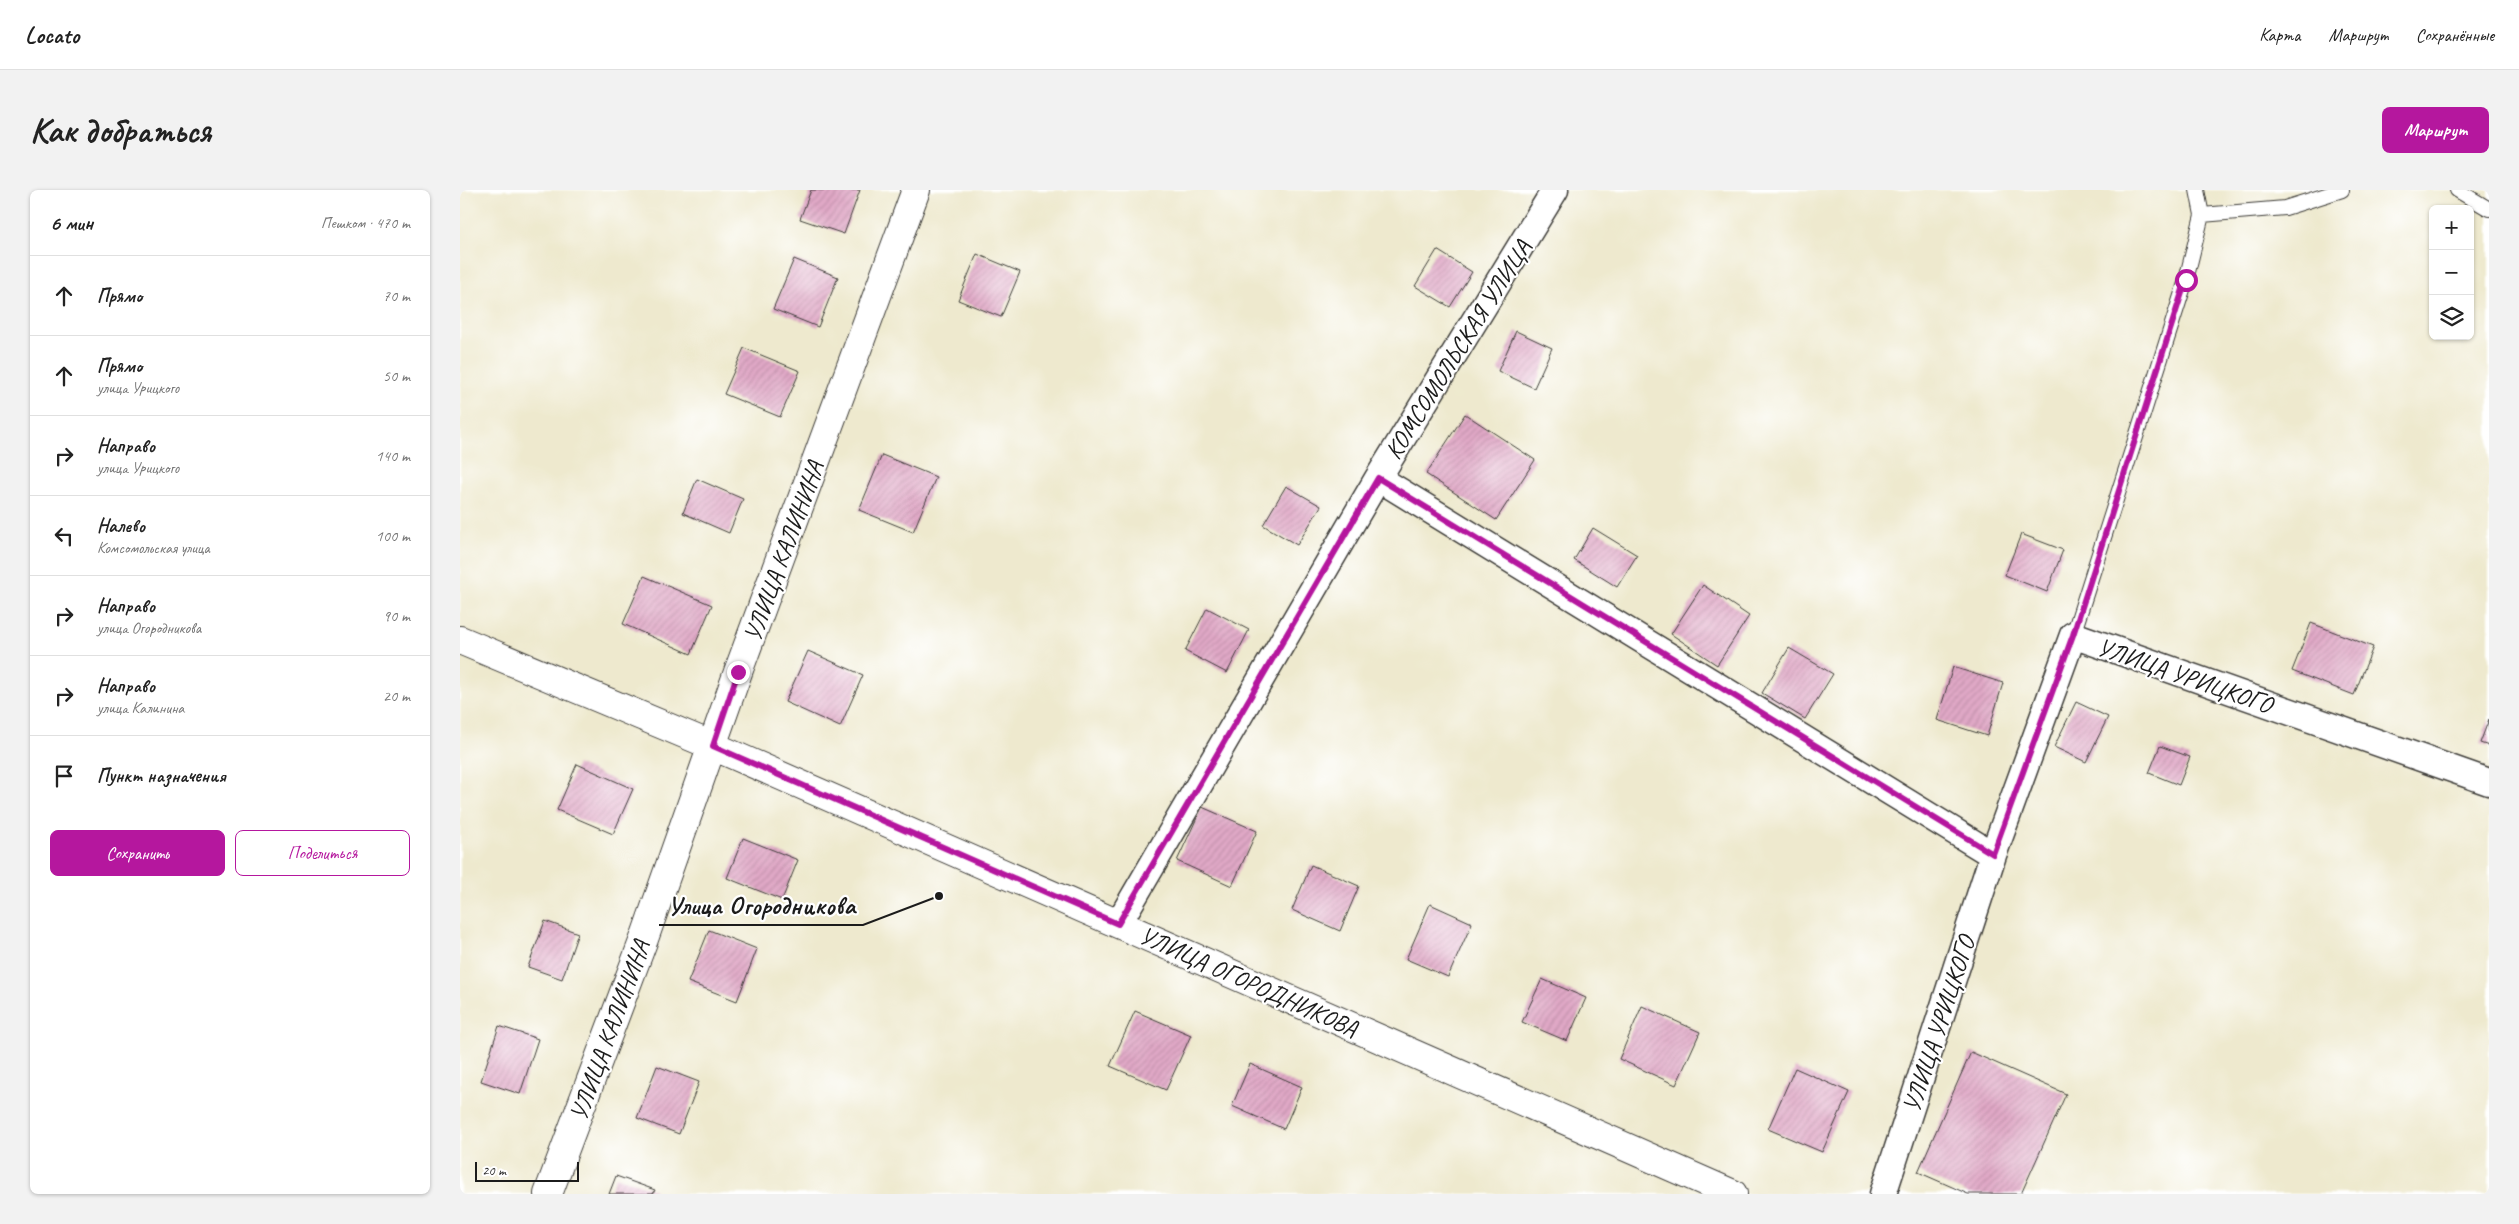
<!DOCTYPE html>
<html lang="ru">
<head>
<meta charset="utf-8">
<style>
	body { margin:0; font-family:Caveat,sans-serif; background:#f2f2f2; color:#222 }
	.controls { position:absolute; right:15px; top:15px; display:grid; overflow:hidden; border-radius:8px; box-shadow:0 1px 4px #0004 }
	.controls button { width:45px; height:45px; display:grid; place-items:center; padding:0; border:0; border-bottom:1px solid #e0e0e0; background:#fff; color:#222; font:25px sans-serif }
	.scale { position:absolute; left:15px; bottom:12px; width:104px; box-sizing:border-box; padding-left:5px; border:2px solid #1c1c1c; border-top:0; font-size:14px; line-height:18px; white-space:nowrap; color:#1c1c1c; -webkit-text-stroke:4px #fff; paint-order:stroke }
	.stop { position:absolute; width:15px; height:15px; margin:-11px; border:4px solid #b5179e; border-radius:50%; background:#fff }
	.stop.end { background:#b5179e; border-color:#fff; box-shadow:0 1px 5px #0008 }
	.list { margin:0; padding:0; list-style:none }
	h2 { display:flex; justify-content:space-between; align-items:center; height:65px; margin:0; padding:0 20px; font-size:21px }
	h2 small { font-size:16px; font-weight:400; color:#767676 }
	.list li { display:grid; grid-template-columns:32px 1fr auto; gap:15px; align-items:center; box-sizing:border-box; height:80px; padding:0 20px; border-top:1px solid #e0e0e0 }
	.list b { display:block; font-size:19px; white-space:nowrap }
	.list p { margin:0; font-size:16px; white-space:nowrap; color:#767676 }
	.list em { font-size:16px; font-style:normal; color:#767676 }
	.actions { display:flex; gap:10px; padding:15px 20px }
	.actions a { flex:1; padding:11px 0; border:1px solid #b5179e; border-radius:8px; text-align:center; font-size:18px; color:#b5179e }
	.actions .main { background:#b5179e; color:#fff }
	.icon { flex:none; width:28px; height:28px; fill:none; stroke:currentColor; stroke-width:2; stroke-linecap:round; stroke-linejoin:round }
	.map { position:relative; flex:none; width:2029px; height:1004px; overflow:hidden; border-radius:8px }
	header { display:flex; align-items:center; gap:30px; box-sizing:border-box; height:70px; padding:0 25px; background:#fff; border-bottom:1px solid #e0e0e0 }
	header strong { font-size:24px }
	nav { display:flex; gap:28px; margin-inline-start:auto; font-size:18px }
	.intro { display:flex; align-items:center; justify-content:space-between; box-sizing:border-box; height:120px; padding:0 30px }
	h1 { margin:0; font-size:35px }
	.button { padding:12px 22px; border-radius:8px; background:#b5179e; color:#fff; font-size:18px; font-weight:700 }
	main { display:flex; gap:30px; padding:0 30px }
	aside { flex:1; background:#fff; border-radius:8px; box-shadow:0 1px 4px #0004 }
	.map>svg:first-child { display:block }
</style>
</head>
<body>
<header>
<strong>Locato</strong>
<nav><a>Карта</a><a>Маршрут</a><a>Сохранённые</a></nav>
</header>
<div class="intro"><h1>Как добраться</h1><a class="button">Маршрут</a></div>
<main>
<aside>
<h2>6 мин<small>Пешком · 470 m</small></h2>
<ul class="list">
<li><svg class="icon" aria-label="ahead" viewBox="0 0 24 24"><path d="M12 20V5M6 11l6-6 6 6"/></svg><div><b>Прямо</b></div><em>70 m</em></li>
<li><svg class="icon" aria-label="ahead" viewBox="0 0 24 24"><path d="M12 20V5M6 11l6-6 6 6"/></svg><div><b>Прямо</b><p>улица Урицкого</p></div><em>50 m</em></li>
<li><svg class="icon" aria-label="right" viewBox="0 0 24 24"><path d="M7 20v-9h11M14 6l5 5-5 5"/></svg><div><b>Направо</b><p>улица Урицкого</p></div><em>140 m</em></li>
<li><svg class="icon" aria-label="left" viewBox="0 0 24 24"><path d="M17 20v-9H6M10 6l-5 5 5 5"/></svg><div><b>Налево</b><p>Комсомольская улица</p></div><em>100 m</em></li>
<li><svg class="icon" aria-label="right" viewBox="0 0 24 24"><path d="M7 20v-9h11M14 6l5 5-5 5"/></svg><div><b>Направо</b><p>улица Огородникова</p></div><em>90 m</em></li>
<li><svg class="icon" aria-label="right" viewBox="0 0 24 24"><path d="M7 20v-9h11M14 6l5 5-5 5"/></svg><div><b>Направо</b><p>улица Калинина</p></div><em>20 m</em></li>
<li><svg class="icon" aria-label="arrive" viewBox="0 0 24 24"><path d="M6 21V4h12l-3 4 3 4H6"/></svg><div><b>Пункт назначения</b></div></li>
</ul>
<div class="actions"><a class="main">Сохранить</a><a>Поделиться</a></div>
</aside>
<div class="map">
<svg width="2029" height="1004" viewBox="0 0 2029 1004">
	<defs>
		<pattern id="building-hatch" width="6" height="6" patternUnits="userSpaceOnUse" patternTransform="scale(1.25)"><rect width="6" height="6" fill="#e0a8c6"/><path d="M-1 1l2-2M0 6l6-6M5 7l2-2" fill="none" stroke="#c090aa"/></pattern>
	</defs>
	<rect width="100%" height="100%" fill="#fff"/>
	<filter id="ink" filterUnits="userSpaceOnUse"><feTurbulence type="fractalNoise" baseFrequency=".02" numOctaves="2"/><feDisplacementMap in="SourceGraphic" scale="10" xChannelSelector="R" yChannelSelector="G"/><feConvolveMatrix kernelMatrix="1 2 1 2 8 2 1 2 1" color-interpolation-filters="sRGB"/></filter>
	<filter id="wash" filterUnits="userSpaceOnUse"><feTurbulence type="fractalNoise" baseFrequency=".0096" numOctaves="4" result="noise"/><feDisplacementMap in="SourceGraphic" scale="20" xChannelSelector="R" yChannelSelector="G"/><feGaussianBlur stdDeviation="1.12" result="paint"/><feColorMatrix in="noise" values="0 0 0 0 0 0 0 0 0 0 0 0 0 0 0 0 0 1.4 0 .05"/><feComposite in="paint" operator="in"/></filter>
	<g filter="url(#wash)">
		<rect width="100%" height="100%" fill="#eee9ce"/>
		<g id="blocks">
			<!-- building -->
			<path fill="url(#building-hatch)" d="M351,0H400L384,44L340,29Z
				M977,60L1012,82L990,117L955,96Z
				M517,64L560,82L541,127L498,110Z
				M334,69L378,87L358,137L313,119Z
				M1056,141L1092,158L1074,198L1038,181Z
				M284,158L340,181L320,227L264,204Z
				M1005,224L1075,270L1036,330L966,284Z
				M422,265L476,287L453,342L399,320Z
				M237,289L283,309L269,343L223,323Z
				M826,296L861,316L837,355L803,335Z
				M1133,338L1177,365L1157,397L1114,370Z
				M1561,344L1603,360L1587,402L1545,385Z
				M184,386L252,415L231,464L163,434Z
				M1243,395L1289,426L1257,475L1211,444Z
				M747,418L789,440L767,483L725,461Z
				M1851,433L1913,457L1894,505L1832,481Z
				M1329,458L1373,484L1345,529L1302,503Z
				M348,461L403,485L380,537L325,512Z
				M1493,477L1543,493L1527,546L1477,530Z
				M1616,512L1648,527L1626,572L1594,557Z
				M2029,529V556L2020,553Z
				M1700,556L1730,567L1719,595L1689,583Z
				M117,574L173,599L153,644L97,620Z
				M742,617L797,641L772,696L717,671Z
				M283,648L338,670L322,710L267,688Z
				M851,675L899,696L880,741L832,720Z
				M970,714L1012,733L988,787L946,769Z
				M85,731L118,743L102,789L68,777Z
				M249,740L297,759L277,811L228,792Z
				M1082,789L1126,808L1107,851L1062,832Z
				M1182,816L1240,842L1216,895L1159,869Z
				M675,821L731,845L706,900L650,876Z
				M39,836L78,849L60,904L21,891Z
				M1511,862L1606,904L1561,1004H1508L1458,982Z
				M790,874L842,897L824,939L772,916Z
				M197,876L239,892L219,944L177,928Z
				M1335,878L1389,902L1362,962L1308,939Z
				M156,986L195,1000L193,1004H149Z"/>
		</g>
	</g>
	<g filter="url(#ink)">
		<use href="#blocks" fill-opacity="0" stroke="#3c3b37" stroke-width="1"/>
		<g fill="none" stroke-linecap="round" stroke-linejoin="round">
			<defs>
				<path id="service" d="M1997,0L2029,19
					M1742,25L1825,18L1882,0
					M1613,445L1726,90L1742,25L1737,0"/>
				<path id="minor" d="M918,288L1533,665
					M658,734L918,288L1095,0
					M1423,1004L1533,665L1613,445L2029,592"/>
				<path id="tertiary" d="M0,450L253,556L1273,1004
					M88,1004L184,749L278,482L456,0"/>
			</defs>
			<!-- service casing -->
			<use href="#service" stroke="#3c3b37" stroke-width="16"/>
			<!-- minor casing -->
			<use href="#minor" stroke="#3c3b37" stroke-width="29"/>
			<!-- tertiary casing -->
			<use href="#tertiary" stroke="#3c3b37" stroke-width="30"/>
			<!-- service -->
			<use href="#service" stroke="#fff" stroke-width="14"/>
			<!-- minor -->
			<use href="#minor" stroke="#fff" stroke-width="26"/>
			<!-- tertiary -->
			<use href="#tertiary" stroke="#fff" stroke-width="28"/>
		</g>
	</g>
	<g fill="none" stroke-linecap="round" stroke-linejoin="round" filter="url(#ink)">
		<!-- route -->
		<path stroke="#b5179e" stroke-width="6" d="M278,482L253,556L658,734L918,288L1533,664L1613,445L1726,90"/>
	</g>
	<g text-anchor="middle" stroke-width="4.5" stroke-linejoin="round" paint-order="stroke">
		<!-- street labels -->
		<g font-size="25" fill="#1c1c1c" stroke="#fff">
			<text transform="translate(997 159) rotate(-58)" y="9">КОМСОМОЛЬСКАЯ УЛИЦА</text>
			<text transform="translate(323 361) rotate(-70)" y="9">УЛИЦА КАЛИНИНА</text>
			<text transform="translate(1725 485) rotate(19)" y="9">УЛИЦА УРИЦКОГО</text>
			<text transform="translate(789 791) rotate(24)" y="9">УЛИЦА ОГОРОДНИКОВА</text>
			<text transform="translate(1478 834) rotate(-72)" y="9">УЛИЦА УРИЦКОГО</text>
			<text transform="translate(149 840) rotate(-70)" y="9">УЛИЦА КАЛИНИНА</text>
		</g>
	</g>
	<!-- callouts -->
	<path fill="none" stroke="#1c1c1c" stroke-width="2" d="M479 706L403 735H199"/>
	<circle fill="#1c1c1c" stroke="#fff" stroke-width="2" cx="479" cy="706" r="5"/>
	<g font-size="26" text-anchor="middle" font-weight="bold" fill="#1c1c1c" stroke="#fff" stroke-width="4.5" stroke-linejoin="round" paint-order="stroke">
		<text x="301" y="724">Улица Огородникова</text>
	</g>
</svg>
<div class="controls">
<button>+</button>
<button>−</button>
<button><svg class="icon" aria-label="layers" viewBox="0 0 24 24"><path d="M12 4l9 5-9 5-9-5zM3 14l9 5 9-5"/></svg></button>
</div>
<div class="scale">20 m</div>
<div class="stop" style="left:1726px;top:90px"></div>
<div class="stop end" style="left:278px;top:482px"></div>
</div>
</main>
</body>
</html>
